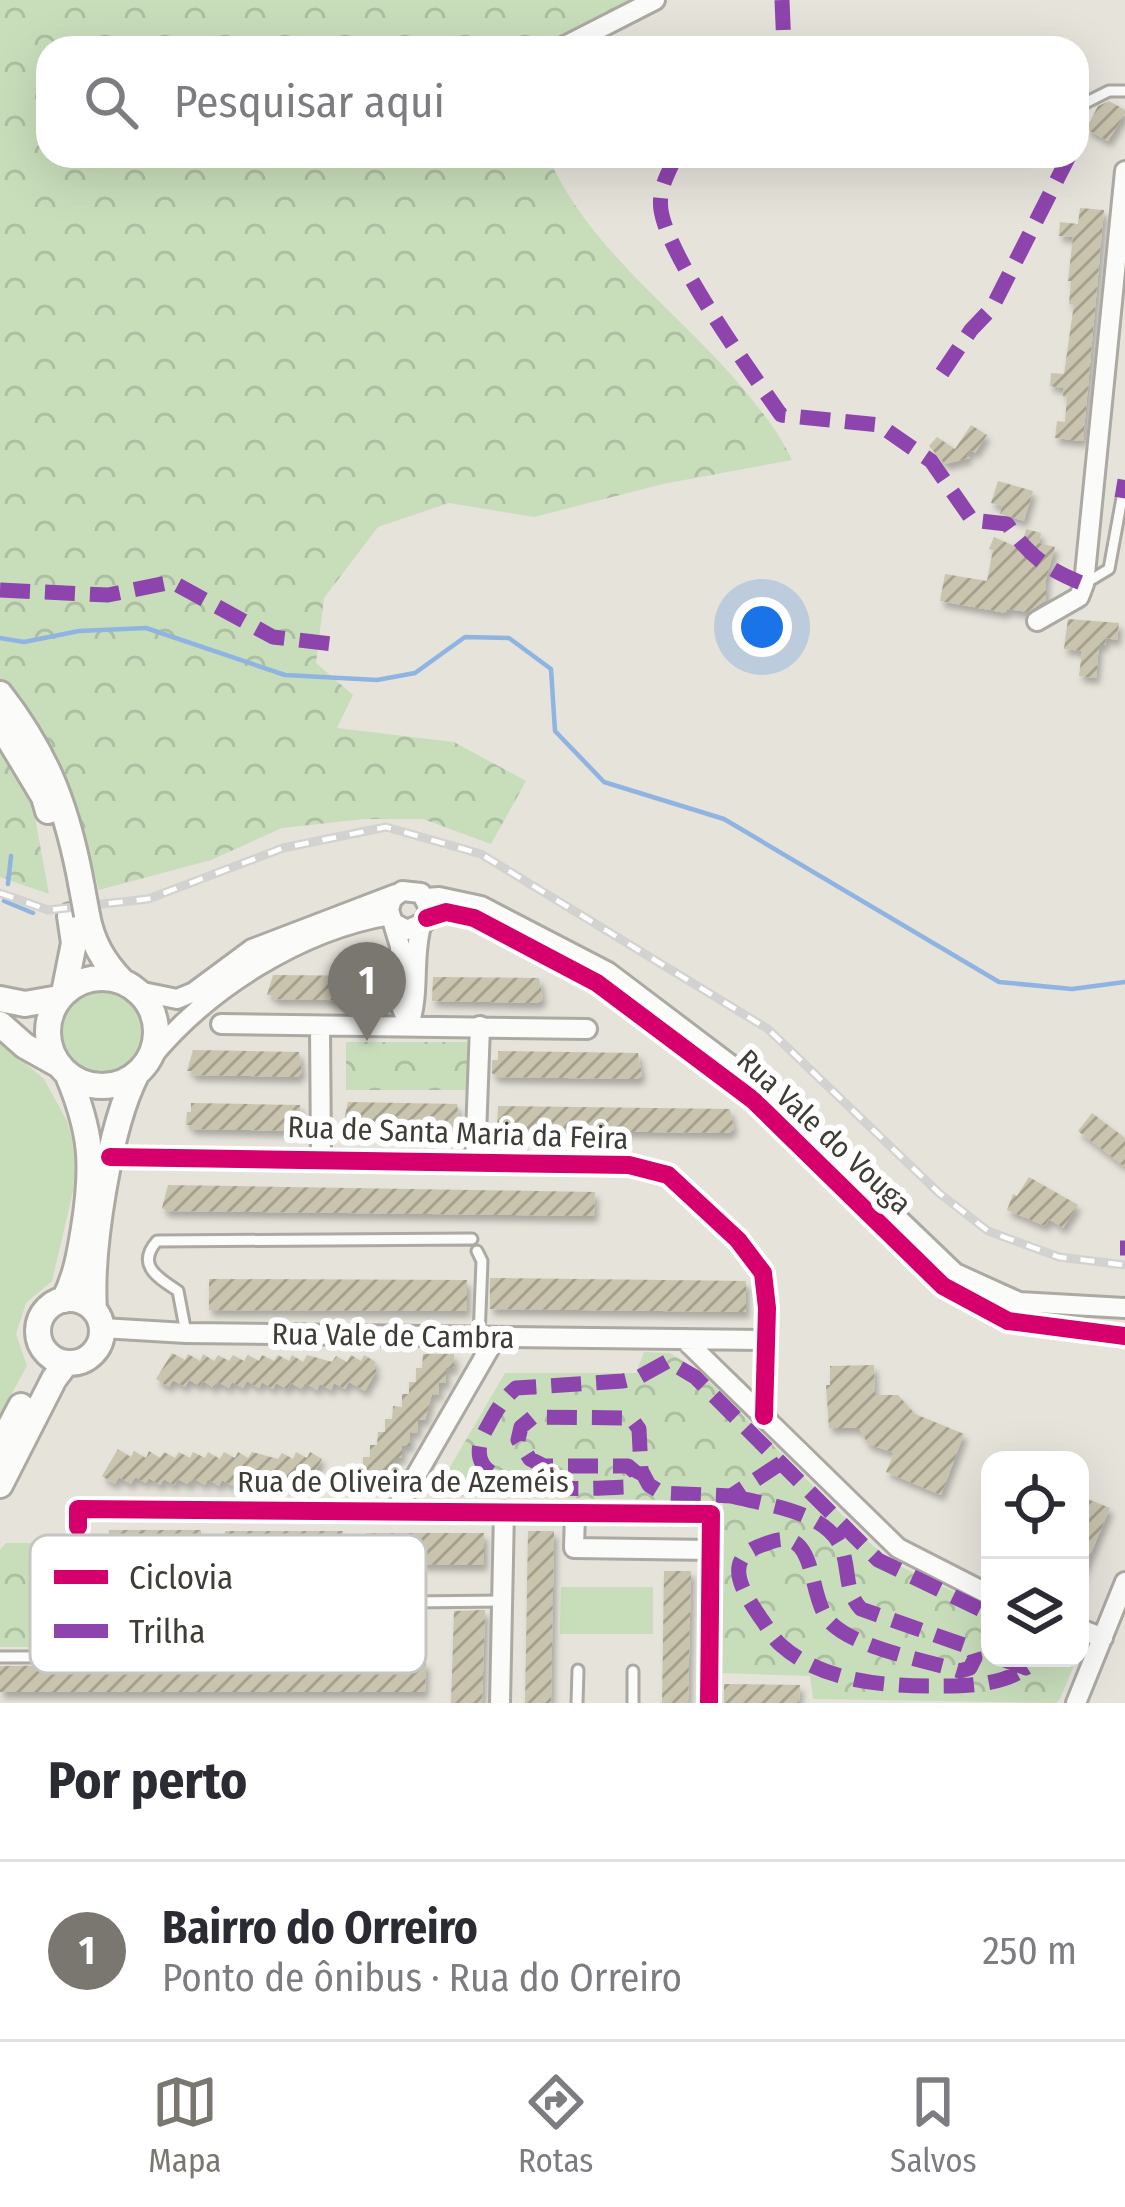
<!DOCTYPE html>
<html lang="pt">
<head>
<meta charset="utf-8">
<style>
	body { margin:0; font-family:"Fira Sans Condensed",sans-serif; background:#f7f7f7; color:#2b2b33 }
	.controls { position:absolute; right:36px; bottom:36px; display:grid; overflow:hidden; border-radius:24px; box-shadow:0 12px 48px #0002 }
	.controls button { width:108px; height:108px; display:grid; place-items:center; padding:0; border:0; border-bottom:3px solid #e1e1e2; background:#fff; color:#2b2b33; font:60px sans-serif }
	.you { position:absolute; left:762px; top:627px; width:42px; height:42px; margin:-30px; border:9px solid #fff; border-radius:50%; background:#1a73e8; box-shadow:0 0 0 18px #1a73e833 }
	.badge { display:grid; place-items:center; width:78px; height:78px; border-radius:50%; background:#79776f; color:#fff; font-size:39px; font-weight:700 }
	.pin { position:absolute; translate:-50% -99px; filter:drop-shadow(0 3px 6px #0008) }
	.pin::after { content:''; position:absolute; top:63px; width:42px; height:36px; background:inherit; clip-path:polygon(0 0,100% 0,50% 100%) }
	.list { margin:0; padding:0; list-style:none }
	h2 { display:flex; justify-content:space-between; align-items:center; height:156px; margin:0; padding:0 48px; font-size:51px }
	h2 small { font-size:39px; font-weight:400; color:#7c7c81 }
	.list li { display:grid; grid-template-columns:78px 1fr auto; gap:36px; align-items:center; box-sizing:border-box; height:180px; padding:0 48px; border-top:3px solid #e1e1e2 }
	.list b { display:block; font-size:45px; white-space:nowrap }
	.list p { margin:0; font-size:39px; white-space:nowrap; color:#7c7c81 }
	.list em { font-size:39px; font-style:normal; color:#7c7c81 }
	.icon { flex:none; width:66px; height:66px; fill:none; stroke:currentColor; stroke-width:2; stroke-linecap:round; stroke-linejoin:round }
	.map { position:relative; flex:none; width:1125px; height:1703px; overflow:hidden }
	.search { position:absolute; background:#fff; box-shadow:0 12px 48px #0002; left:36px; right:36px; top:36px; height:132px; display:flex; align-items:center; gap:30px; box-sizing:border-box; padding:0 42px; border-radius:36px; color:#7c7c81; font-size:45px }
	.sheet { height:336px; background:#fff }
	nav { display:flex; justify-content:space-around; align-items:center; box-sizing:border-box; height:168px; border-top:3px solid #e1e1e2; background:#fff; font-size:33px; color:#7c7c81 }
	nav a { display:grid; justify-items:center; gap:6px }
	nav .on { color:#79776f }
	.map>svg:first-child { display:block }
</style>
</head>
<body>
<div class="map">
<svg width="1125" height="1703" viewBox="0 0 1125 1703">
	<defs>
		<pattern id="forest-crowns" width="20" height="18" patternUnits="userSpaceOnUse" patternTransform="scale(3)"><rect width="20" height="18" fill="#c8debb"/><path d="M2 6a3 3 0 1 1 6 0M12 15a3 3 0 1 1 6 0" fill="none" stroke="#adbfa1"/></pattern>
		<pattern id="building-hatch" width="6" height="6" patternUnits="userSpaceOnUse" patternTransform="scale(3)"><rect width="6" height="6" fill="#c9c4ae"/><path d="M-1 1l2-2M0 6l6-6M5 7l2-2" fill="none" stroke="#a5a08e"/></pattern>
		<filter id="shadow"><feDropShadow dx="3.5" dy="6" stdDeviation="3" flood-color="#0004"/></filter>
	</defs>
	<rect width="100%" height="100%" fill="#e5e3da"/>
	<!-- green -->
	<path fill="#c8debb" d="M60 1029a44 44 0 1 1 88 0a44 44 0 1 1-88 0Z
		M0,1042L44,1079L68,1123L79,1166L52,1281L26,1303L16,1334L27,1366L0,1415Z
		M561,1587H653V1634H560Z"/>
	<!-- forest -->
	<path fill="url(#forest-crowns)" d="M0,0H635L548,48H48V156H548C588,250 681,313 745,391C763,413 780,434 792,460L663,484L534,517L449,503L378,527L324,598L316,663L353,695L337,728L454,742L526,781L491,844L423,819H364L282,828L211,860L99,890L81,825L50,747L0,681Z
		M0,746L32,801L49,894L0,877Z
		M346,1042H467V1090H346Z
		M644,1352L670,1353L700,1372L872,1545L900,1566L990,1609V1658H1077L1060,1699L1056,1703L813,1699L810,1676L721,1673L723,1501L433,1496L505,1373H636Z
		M6,1543H92V1591L392,1590V1647H0V1550Z"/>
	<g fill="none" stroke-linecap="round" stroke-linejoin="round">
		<!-- stream -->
		<path stroke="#90b4e1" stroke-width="4.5" d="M0,638L24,642L79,631L146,628L285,675L377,680L415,673L465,637L509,638L551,669L555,731L604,782L724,819L999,982L1072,989L1125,982
			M8,884L11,856
			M4,901L33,913"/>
	</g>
	<!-- building -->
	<path fill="url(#building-hatch)" filter="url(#shadow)" d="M1109,101L1125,110V114L1108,141L1086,129L1098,106Z
		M1080,208L1104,210L1083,441L1055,438L1057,421L1065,422L1067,396H1063L1064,388L1050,386L1051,373L1064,374L1074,304H1069L1071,281H1068L1073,237L1059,236L1060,222L1078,224Z
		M971,425L987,435L975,453L971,450L967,456L970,458L945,464L929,446L937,437L955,449Z
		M998,481L1033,491L1024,521L1000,514L1002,506L991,503Z
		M1026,529L1041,533L1039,543L1055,547L1046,579V600L1028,612L1007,609L1006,613L940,601L945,574L987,581L993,550L989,549L994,537L1021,549Z
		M1068,619L1119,623L1117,640L1106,638L1105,645H1099L1096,678L1079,676L1082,651L1064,649Z
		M273,975L379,976V1001L273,999V995H267Z
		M433,977L539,978L543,999L538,1003L432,1001Z
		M193,1050L299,1052L302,1072L298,1077L192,1075V1071H187Z
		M498,1051L638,1053L642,1076L637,1079L497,1077L492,1073V1060H498Z
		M348,1102L457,1104L460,1126H456V1131L348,1129V1125H343Z
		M191,1103L300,1105L303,1127L299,1131L191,1129V1125H186L187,1112H191Z
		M498,1106L730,1109L734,1129L729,1133L497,1130Z
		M1092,1113L1125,1138V1167L1078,1131Z
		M1029,1177L1078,1205L1063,1228L1049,1219L1045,1226L1007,1210L1013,1194L1017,1196Z
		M168,1185L595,1192L594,1216L167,1211L162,1208Z
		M490,1278L746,1281V1312L490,1309Z
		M209,1279L467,1280V1311L209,1310Z
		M172,1353L185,1360L188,1354L200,1361L203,1354L214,1361L218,1355L229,1361L233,1355L244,1361L248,1355L259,1361L262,1355L274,1361L278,1355L289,1361L292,1355L303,1362L307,1355L332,1362L336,1356L347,1362L351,1355L361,1361L364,1355L376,1362L373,1368L377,1370L365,1391L349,1382L345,1389L334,1383L331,1390L320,1384L317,1390L305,1383L302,1389L291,1383L287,1389L276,1383L273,1389L262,1382L259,1388L247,1381L243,1388L232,1382L229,1388L218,1382L214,1388L203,1381L200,1386L189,1380L185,1387L173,1380L169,1387L156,1379Z
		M423,1354H454V1368H446V1383H439V1395L432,1394L425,1420H418L417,1433L410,1432V1446H402V1458H394V1470H387L386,1483L355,1485L356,1469H363V1457H370V1445H377L378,1432H385V1419H392L393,1406L402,1407V1394H409V1382H416V1368H422Z
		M874,1365L875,1395H898L915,1414L964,1434L941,1495L886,1472L894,1453L868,1444L859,1428H829L826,1385H830V1366Z
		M118,1449L131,1457L134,1451L146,1458L149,1451L160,1458L164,1452L175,1458L179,1452L190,1458L193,1452L205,1458L208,1452L220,1459L224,1452L235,1458L238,1452L248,1458L252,1452L278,1459L282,1453L293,1459L296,1452L307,1458L310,1452L322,1459L307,1486L295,1479L291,1486L281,1480L277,1487L266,1481L263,1486L251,1480L248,1486L237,1479L233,1486L222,1480L219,1486L208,1479L205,1485L193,1478L189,1485L178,1479L174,1485L164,1479L160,1485L149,1478L146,1483L135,1477L131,1484L119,1477L115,1484L102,1476Z
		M1080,1496L1110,1508L1080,1579Z
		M109,1530H201V1562H109Z
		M225,1531H343L342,1562H224Z
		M528,1531H554L551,1703H525Z
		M366,1533H484V1565L366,1564Z
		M664,1571H691L688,1703H662Z
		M485,1610L482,1703H451L454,1611Z
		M426,1662L425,1692H0V1666Z
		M724,1684L800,1685L799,1703H724Z"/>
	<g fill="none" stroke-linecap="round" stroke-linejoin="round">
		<defs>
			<path id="lane" d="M1077,107L1109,91H1125
				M1084,584L1109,569L1122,498
				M477,1251L482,1261L479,1337
				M186,1333L178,1291C157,1277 136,1265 157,1241L472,1239
				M0,1657L412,1656L410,1602L502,1601
				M577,1703L578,1670
				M633,1703V1671"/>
			<path id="street" d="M561,48L655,0
				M1037,621L1079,597L1084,584L1125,171
				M426,898L439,897L481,906L608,972L764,1090L955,1273L1019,1302L1125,1308
				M427,918L446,912L474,918L597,983L753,1100L943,1286L1008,1321L1125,1336
				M394,923L407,930L425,922L429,908L421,893L402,891L392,899L389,910L400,946V1004L409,1025
				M138,991L177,999L194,992L252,949L396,894
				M221,1024L587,1029
				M409,1025C420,992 412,959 421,926
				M320,1027L321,1159
				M150,1059C207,989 300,930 390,915
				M110,1157L629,1165L668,1175L738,1240L763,1273L767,1308L764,1416
				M475,1163L480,1026
				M102,1328L186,1333L763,1340
				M684,1339L898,1548L990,1595
				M396,1510L496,1337
				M575,1513L574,1548L711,1550
				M78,1527V1509L711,1514L709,1703
				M1080,1629L1103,1638
				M500,1703L504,1511
				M1076,1703L1125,1582"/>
			<path id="secondary" d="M0,694C49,757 68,811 82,888
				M0,724L44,797L48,811
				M87,915C92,942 103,961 122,981
				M48 1032a54 54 0 1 1 108 0a54 54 0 1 1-108 0Z
				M64,993L74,943L70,916
				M0,999L25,1004L59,998
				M0,1024L25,1046L59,1065
				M38 1331a32 32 0 1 1 64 0a32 32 0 1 1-64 0Z
				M64,1300C76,1277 80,1253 84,1228C94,1165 92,1132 67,1073
				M94,1310C90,1250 109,1127 137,1073
				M0,1446L21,1406
				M0,1485L54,1379L66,1363"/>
		</defs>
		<!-- lane casing -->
		<use href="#lane" stroke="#aba9a2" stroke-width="15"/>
		<!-- street casing -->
		<use href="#street" stroke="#aba9a2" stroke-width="24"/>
		<!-- secondary casing -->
		<use href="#secondary" stroke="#aba9a2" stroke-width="30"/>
		<!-- lane -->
		<use href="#lane" stroke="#fbfbf9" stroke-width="9"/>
		<!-- street -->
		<use href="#street" stroke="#fbfbf9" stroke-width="18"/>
		<!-- secondary -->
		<use href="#secondary" stroke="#fbfbf9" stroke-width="24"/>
		<defs>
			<path id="rail" d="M0,893L48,910L148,899L283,848L386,827L481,854L768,1029L939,1193L988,1231L1059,1257L1125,1265"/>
		</defs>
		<!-- rail casing -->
		<use href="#rail" stroke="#d2d2d0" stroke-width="9"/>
		<!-- rail -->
		<use href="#rail" stroke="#fff" stroke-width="4.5" stroke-dasharray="14" stroke-linecap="butt"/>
		<defs>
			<path id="secondary-bridge" d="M82,888L87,915"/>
		</defs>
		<!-- secondary-bridge casing -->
		<use href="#secondary-bridge" stroke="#aba9a2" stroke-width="30" stroke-linecap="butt"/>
		<!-- secondary-bridge -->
		<use href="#secondary-bridge" stroke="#fbfbf9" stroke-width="24"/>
		<!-- quiet -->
		<path stroke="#8e44ad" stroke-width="15" stroke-dasharray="30 15" stroke-linecap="butt" d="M782,0L784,48
			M676,156C668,173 658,190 661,210C668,257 751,372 781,415L879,425L931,461L972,520L1007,524C1029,556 1048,570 1084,584
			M942,373L971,330L992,308L1069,156
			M1122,498L1125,480
			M0,590L108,595L172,582L273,637L332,644
			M1120,1248H1125
			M781,1463L731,1496L662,1493L649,1485L641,1470L639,1429L631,1418L533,1417L521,1427L518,1440L530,1459L544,1466H628L635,1472L627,1487C590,1488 442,1501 488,1426C496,1411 503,1399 516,1388L623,1381L639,1377L668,1361L695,1377L878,1560L990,1614
			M731,1496C767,1505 835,1512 844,1556C849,1577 846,1592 861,1609L972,1648L975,1658L970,1668L960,1671C925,1660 859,1649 832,1624C809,1603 817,1545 788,1540C779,1538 771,1542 762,1545C721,1559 743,1592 760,1617C767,1626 773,1639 782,1646C820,1680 881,1686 929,1686C961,1686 999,1687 1026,1668
			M1080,1649H1081
			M999,1658L1026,1668L1042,1658"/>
		<defs>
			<path id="cycleway" d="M427,918L446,912L474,918L597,983L753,1100L943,1286L1008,1321L1125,1336
				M110,1157L629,1165L668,1175L738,1240L763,1273L767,1308L764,1416
				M78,1527V1509L711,1514L709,1703"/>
		</defs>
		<!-- cycleway casing -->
		<use href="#cycleway" stroke="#fff" stroke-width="26"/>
		<!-- cycleway -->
		<use href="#cycleway" stroke="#d6006c" stroke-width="18"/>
	</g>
	<g text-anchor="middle" stroke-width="12" stroke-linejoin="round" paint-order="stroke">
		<!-- street labels -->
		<g font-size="30" fill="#3f3d36" stroke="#fff">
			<text transform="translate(824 1132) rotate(43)" y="10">Rua Vale do Vouga</text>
			<text transform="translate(458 1133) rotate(2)" y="10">Rua de Santa Maria da Feira</text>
			<text transform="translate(393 1336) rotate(1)" y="10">Rua Vale de Cambra</text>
			<text x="403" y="1492">Rua de Oliveira de Azeméis</text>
		</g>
	</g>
	<!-- legend -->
	<rect x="30" y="1535" width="396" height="138" rx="18" fill="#fff" stroke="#c5c5c3" stroke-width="3"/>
	<rect x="54" y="1570" width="54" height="14" fill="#d6006c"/>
	<rect x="54" y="1624" width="54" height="14" fill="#8e44ad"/>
	<g font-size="33" fill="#3f3d36">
		<text x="129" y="1589">Ciclovia</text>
		<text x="129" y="1643">Trilha</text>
	</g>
</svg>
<div class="controls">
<button><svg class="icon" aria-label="locate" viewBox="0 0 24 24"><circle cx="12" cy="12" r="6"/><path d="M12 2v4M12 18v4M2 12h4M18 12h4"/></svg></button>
<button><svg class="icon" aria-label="layers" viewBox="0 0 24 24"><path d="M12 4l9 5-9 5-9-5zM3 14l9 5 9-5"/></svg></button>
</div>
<div class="you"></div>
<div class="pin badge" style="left:367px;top:1041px">1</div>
<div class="search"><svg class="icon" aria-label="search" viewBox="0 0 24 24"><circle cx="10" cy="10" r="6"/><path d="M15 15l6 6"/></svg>Pesquisar aqui</div>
</div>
<section class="sheet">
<h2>Por perto<small></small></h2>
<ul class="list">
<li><span class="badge">1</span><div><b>Bairro do Orreiro</b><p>Ponto de ônibus · Rua do Orreiro</p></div><em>250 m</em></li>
</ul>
</section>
<nav>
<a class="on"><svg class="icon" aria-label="map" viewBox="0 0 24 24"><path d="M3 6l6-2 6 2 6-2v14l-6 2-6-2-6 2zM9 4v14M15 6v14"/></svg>Mapa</a>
<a><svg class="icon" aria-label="directions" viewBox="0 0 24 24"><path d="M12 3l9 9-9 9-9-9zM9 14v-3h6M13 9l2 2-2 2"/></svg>Rotas</a>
<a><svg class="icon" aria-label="saved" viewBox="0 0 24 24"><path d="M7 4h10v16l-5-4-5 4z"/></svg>Salvos</a>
</nav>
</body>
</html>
